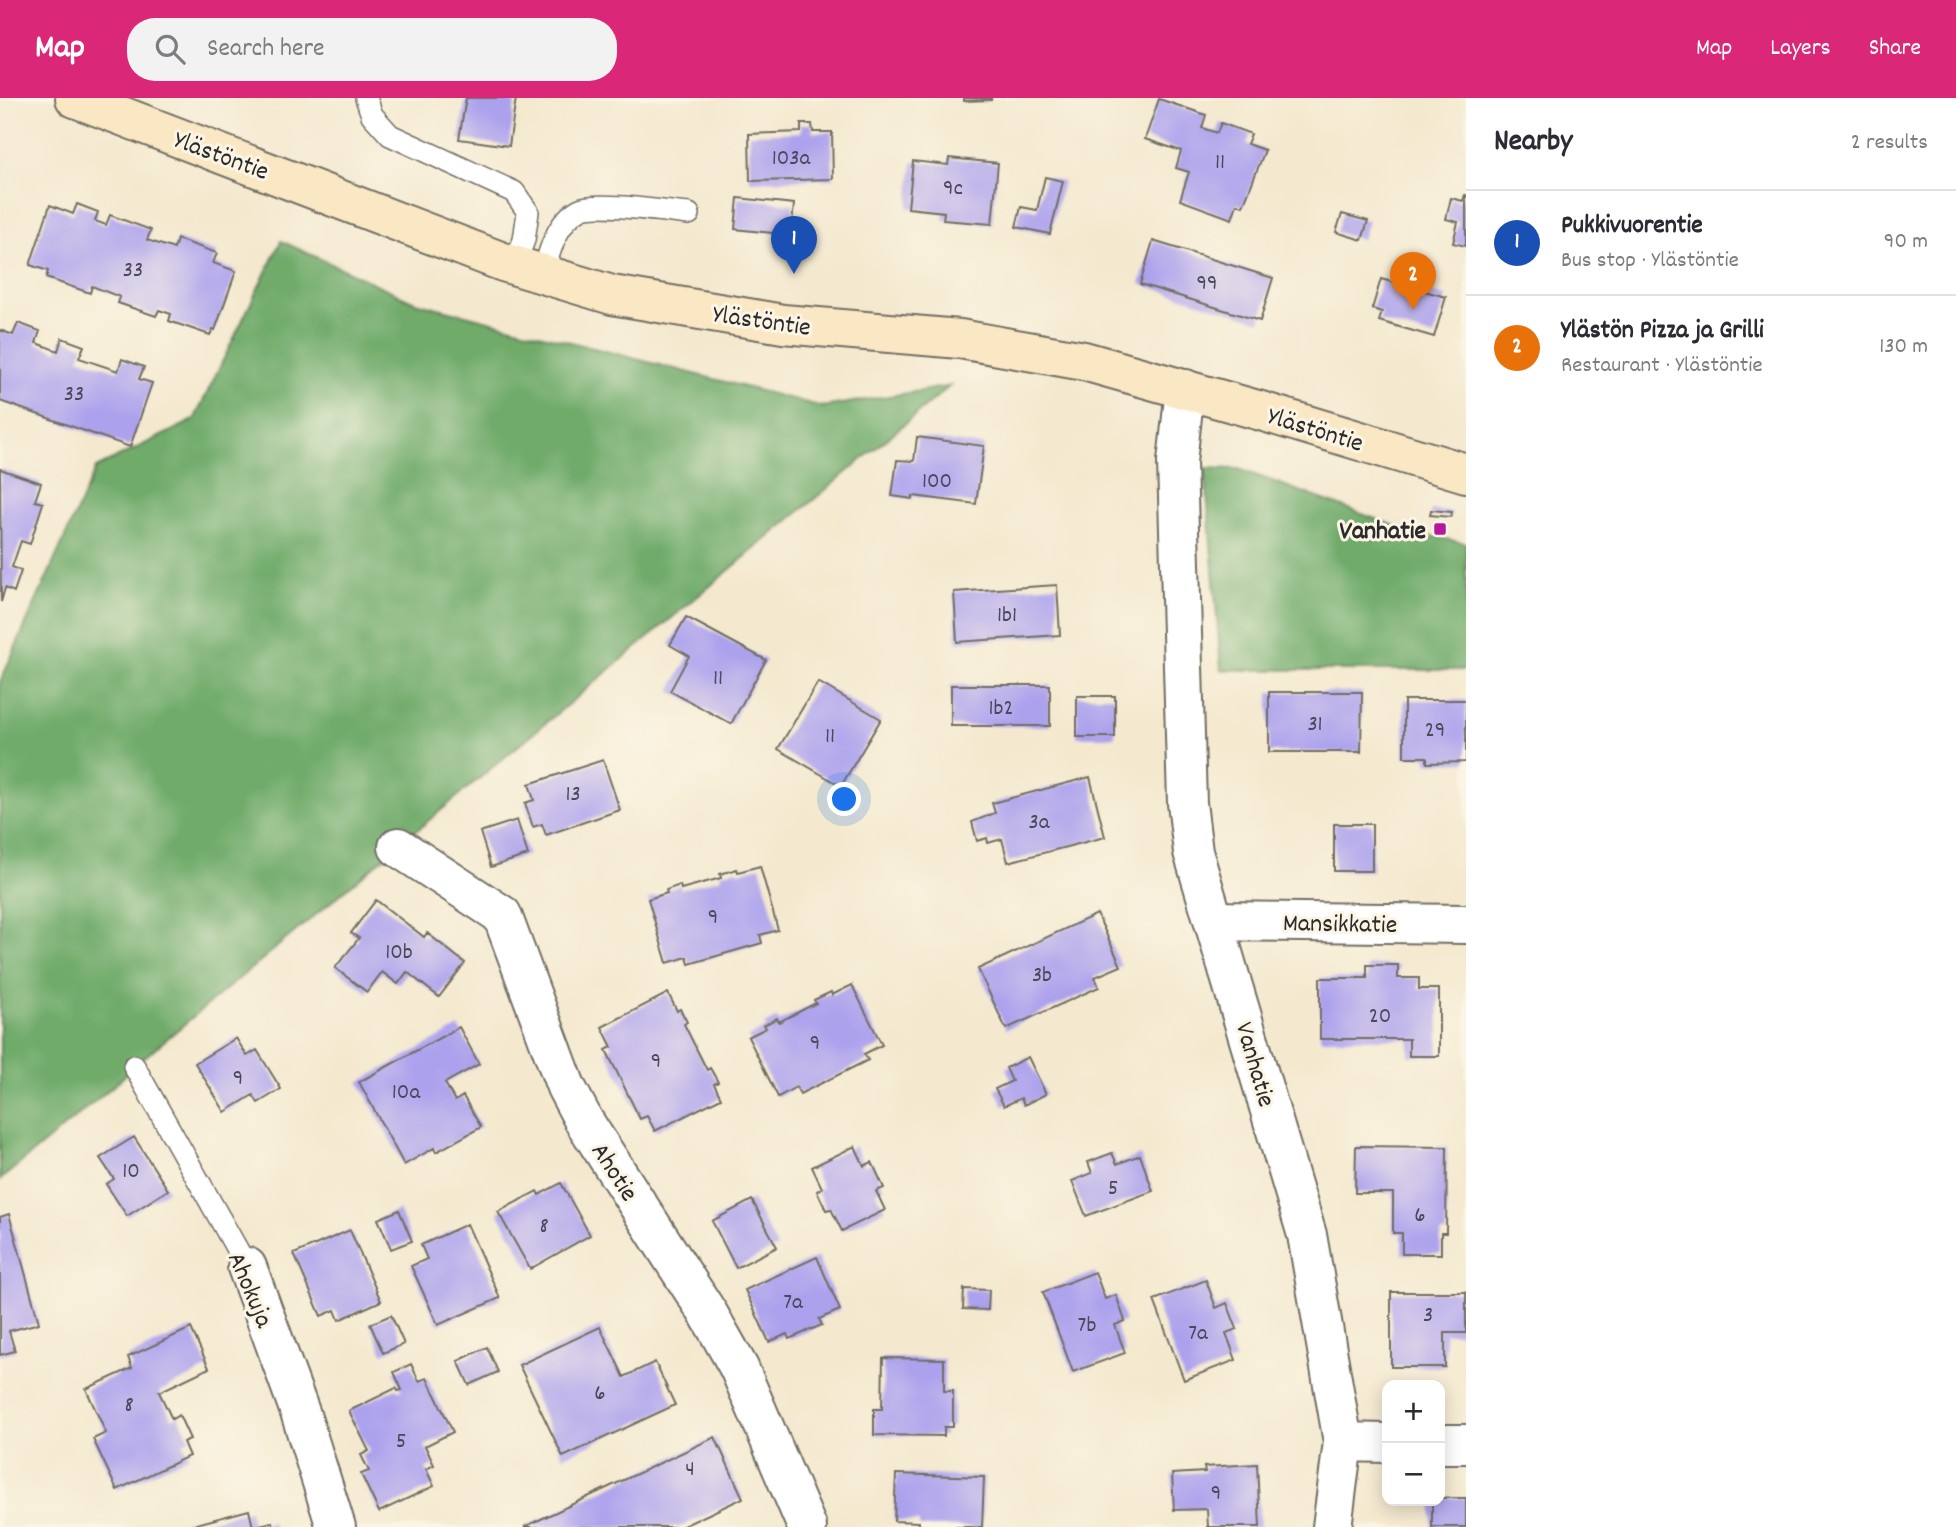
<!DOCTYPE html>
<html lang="en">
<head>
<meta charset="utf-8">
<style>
	body { margin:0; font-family:Dekko,sans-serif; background:#f2f2f3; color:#2b2b33 }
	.controls { position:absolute; right:21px; bottom:21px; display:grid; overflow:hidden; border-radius:14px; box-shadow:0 4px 18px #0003 }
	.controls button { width:63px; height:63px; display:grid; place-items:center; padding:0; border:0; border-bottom:2px solid #e1e1e2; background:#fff; color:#2b2b33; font:35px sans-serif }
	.you { position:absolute; left:845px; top:702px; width:24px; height:24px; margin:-18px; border:5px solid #fff; border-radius:50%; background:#1a73e8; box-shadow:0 0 0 10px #1a73e833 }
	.badge { display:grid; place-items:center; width:46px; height:46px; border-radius:50%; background:#db2777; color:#fff; font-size:23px; font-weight:700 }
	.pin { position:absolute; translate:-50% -58px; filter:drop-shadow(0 2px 4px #0008) }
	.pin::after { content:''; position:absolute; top:37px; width:24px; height:21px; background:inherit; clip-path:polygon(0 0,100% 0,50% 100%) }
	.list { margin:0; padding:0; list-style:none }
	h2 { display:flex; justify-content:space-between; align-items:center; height:91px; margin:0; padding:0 28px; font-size:30px }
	h2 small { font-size:23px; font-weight:400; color:#7c7c81 }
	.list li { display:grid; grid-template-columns:46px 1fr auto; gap:21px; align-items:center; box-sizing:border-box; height:105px; padding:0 28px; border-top:2px solid #e1e1e2 }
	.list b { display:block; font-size:26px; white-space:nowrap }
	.list p { margin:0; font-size:23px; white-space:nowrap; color:#7c7c81 }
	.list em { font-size:23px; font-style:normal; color:#7c7c81 }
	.icon { flex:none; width:38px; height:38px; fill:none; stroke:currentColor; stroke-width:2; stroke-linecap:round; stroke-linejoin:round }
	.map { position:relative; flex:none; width:1466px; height:1429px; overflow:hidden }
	header { display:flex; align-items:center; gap:42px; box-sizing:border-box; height:98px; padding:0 35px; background:#db2777; color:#fff }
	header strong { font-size:33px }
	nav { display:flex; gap:38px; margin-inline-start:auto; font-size:24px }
	.search { width:490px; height:63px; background:#f2f2f3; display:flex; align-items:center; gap:18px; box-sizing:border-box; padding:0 24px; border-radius:28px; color:#7c7c81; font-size:26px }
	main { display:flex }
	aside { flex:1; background:#fff }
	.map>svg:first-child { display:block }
</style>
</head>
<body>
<header>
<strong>Map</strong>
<div class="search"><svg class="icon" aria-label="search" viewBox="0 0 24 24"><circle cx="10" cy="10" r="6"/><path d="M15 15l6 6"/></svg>Search here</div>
<nav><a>Map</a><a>Layers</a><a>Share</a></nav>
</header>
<main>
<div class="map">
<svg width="1466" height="1429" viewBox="0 0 1466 1429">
	<rect width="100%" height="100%" fill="#fcf5e5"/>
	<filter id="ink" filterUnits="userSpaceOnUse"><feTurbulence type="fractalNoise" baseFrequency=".0143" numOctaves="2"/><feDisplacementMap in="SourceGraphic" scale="14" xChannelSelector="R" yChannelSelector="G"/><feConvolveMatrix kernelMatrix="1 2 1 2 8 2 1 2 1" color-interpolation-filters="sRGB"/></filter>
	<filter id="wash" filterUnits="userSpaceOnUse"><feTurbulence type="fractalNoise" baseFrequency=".00686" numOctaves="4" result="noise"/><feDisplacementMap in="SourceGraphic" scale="28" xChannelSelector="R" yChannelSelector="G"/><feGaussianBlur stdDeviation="1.57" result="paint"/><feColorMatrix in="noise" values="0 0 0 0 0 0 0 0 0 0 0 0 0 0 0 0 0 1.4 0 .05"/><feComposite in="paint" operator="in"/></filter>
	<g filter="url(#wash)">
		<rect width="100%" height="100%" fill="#f4e9cf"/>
		<!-- forest -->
		<path fill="#70ab6a" stroke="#4e6b4a" stroke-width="2" d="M281,143L415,204L823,309L950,288L134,968L118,984L0,1082V584L96,370L194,322Z
			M1205,370L1239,371L1414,435L1466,445V572H1221Z"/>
		<g id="blocks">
			<!-- building -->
			<path fill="#aca1ed" d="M466,0H516L509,48L459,41Z
				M964,0H991V2L964,3Z
				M1159,1L1206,17L1202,30L1217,35L1221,25L1251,36L1247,46L1265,52L1243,108L1237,106L1232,121L1180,102L1189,74L1176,70L1181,53L1145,41Z
				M801,26H812L813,34H832L833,81L750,83L749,36L801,34Z
				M949,60L998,65L992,126L943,122L944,114L908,110L913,63L948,67Z
				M1045,79L1063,83L1050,136L1016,129L1021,109L1037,112Z
				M1465,97H1466V148L1453,145L1458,124L1446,121L1451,100L1463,103Z
				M738,100L794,106L791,137L735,131Z
				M77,106L98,114L95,123L106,127L110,117L151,132L147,142L174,151L177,141L217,155L213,165L236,173L215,232L213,231L210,237L169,223L171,216L159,212L156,218L118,205L120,199L92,188L90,195L46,180L48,173L30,167L50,107L73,116Z
				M1342,116L1368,123L1362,142L1336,134Z
				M1153,143L1273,180L1260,223L1140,186Z
				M1381,181L1446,199L1434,239L1379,223L1382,214L1372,211Z
				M18,225L40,233L36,245L58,253L62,240L84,248L79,260L118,273L122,261L144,269L139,281L152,285L130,349L0,303V232L13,237Z
				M917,339L984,348L976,406L913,398V401L892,398L897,362L914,363Z
				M0,371L41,385L35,403L43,405L30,446L21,443L12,469L21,473L14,494L5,490L1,504Z
				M1431,412L1452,414L1451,419L1430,417Z
				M1057,487L1060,537L957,544L954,494Z
				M686,519L766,562L731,626L670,593L689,558L670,547Z
				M818,584L881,621L841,688L778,651Z
				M951,587H1050V628H951Z
				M1269,594H1362L1361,654H1269Z
				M1077,598H1115V639H1077Z
				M1404,602H1466V664L1427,665V659H1404Z
				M603,662L620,712L546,737L542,726L533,729L525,705L534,702L529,686Z
				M1090,679L1105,739L1008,764L1002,741L988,745L987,740L977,743L972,724L995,715L992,705Z
				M517,722L528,757L491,769L480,734Z
				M1334,726H1372V773H1334Z
				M760,768L778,832L760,837L762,845L689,866L687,859L667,865L648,801L667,795L666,792L680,787L681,791L721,780L720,776L737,771L738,774Z
				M376,802L424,839L427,835L465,865L439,899L407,874L398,886L382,874L367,894L335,870L359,840L351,835Z
				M1097,816L1121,868L1095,879L1099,889L1006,931L978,871Z
				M1367,867H1398V880H1419V891H1439V958H1409V941H1320V880H1367Z
				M852,887L882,947L864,956L868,962L800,996L796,989L778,999L748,939L766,930L764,927L777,920L779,924L816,905L814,902L831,894L832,897Z
				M668,895L677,913L680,911L687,924L684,926L707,972L710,970L718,984L714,986L721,1000L655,1033L647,1018L640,1021L606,952L612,949L602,929Z
				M459,929L479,966L445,985L455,1003L463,998L481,1029L436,1054L434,1050L404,1067L359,984Z
				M236,940L247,958L257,952L281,991L258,1005L253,997L225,1014L195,965Z
				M1028,959L1046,996L1024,1007L1021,1000L1004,1008L995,991L1012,983L1006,970Z
				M134,1039L168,1092L127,1118L106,1086L114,1081L100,1060Z
				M855,1048L864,1068L872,1064L884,1090L876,1093L885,1112L842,1133L831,1111L826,1112L817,1093L822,1090L812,1069Z
				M1356,1048L1447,1049L1446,1135H1441V1156H1402V1135H1393V1095H1355Z
				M1112,1055L1117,1066L1140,1057L1153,1093L1086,1118L1072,1083L1092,1075L1088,1064Z
				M561,1085L590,1137L530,1171L498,1114L537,1093L539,1097Z
				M752,1102L777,1149L736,1170L712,1123Z
				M399,1112L412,1143L391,1151L378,1121Z
				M9,1116L39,1225L9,1233L15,1253L0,1257V1119Z
				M467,1126L500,1200L438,1227L411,1168L427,1161L421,1147Z
				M350,1132L381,1203L339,1222L335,1212L321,1218L294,1156Z
				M817,1159L840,1212L819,1221L822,1227L789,1241L787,1236L769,1244L745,1192Z
				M1095,1174L1105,1201L1116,1197L1125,1223L1115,1227L1125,1255L1073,1274L1043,1194Z
				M1206,1182L1216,1210L1227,1205L1237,1231L1226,1235L1236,1262L1184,1282L1154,1202Z
				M964,1191L989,1192L988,1212L963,1211Z
				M1391,1194H1466V1235H1445V1269H1391Z
				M391,1217L404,1246L383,1255L370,1226Z
				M600,1229L624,1279L655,1264L675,1307L563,1359L519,1267Z
				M191,1230L209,1270L159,1294L172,1321L179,1317L190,1341L183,1344L189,1358L117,1392L93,1341L106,1335L86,1291L132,1270L128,1259Z
				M487,1249L498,1274L469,1287L458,1263Z
				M883,1260L944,1261V1293H953V1329H944V1338L874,1337V1311H882Z
				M411,1266L419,1283L427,1280L453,1334L425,1348L434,1367L426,1371L434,1388L379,1414L361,1376L369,1373L361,1357L369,1353L349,1313L396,1290L398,1293L402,1292L394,1274Z
				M715,1339L743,1400L681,1429H524Z
				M1257,1366L1260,1429H1208L1207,1411L1174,1412L1172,1376L1205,1374L1204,1369Z
				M896,1376L984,1379L982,1429H919V1424L894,1423Z
				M1440,1400H1466V1429H1432V1403H1440Z
				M249,1412L253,1429H189V1428Z
				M272,1424L274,1429H256V1428Z"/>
		</g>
	</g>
	<g filter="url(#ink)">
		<use href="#blocks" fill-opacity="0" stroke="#716e64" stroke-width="2"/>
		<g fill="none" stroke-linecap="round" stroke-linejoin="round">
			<defs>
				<path id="lane" d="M366,0L372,17L390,37L514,94L528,114L524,142L514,168
					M543,176C549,154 557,123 580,111C595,103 668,114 689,116
					M134,968L247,1169"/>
				<path id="street" d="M1185,291L1177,364L1187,705L1193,754L1307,1137L1343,1344L1332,1429
					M398,749L502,817L566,989L584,1023L709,1217L739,1270L807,1429
					M1215,823L1466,826
					M247,1169L301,1317L336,1429
					M1343,1344L1387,1345
					M1440,1346H1466"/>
				<path id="secondary" d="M75,0L503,164L612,197L783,226L960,241L1084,263L1261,313L1466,375"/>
			</defs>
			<!-- lane casing -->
			<use href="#lane" stroke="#716e64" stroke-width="24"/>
			<!-- street casing -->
			<use href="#street" stroke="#716e64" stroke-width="42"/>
			<!-- secondary casing -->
			<use href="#secondary" stroke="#716e64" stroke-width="42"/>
			<!-- lane -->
			<use href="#lane" stroke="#fff" stroke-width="21"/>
			<!-- street -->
			<use href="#street" stroke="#fff" stroke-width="38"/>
			<!-- secondary -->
			<use href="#secondary" stroke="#fae7c3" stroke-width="38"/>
		</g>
	</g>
	<!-- markers -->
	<rect fill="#b5179e" stroke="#fcf5e5" stroke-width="2.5" x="1433" y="424" width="14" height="14" rx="3.5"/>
	<g text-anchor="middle" stroke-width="6" stroke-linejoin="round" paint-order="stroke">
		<!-- number labels -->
		<g font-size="23" fill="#4b485c">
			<text x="791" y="66">103a</text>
			<text x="1220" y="70">11</text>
			<text x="953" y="96">9c</text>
			<text x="133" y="178">33</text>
			<text x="1207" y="191">99</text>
			<text x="74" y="302">33</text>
			<text x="937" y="389">100</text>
			<text x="1007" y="523">1b1</text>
			<text x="718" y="586">11</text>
			<text x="1001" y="616">1b2</text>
			<text x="1315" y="632">31</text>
			<text x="1435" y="638">29</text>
			<text x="830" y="644">11</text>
			<text x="573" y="702">13</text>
			<text x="1039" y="730">3a</text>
			<text x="713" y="825">9</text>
			<text x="399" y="860">10b</text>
			<text x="1042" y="883">3b</text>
			<text x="1380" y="924">20</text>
			<text x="815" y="951">9</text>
			<text x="656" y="969">9</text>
			<text x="238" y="986">9</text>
			<text x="406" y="1000">10a</text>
			<text x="131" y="1079">10</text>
			<text x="1113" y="1096">5</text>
			<text x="1420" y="1123">6</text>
			<text x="544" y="1134">8</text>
			<text x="793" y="1210">7a</text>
			<text x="1428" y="1223">3</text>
			<text x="1087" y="1233">7b</text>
			<text x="1198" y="1241">7a</text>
			<text x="600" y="1301">6</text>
			<text x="129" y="1313">8</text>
			<text x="401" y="1349">5</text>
			<text x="690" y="1377">4</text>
			<text x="1216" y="1401">9</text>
		</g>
		<!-- street labels -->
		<g font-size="26" fill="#2b2b2b" stroke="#fcf5e5">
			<text transform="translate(222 56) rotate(20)" y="9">Ylästöntie</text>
			<text transform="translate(762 221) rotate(8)" y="9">Ylästöntie</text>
			<text transform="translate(1316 330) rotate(17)" y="9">Ylästöntie</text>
			<text transform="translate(1340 824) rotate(1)" y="9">Mansikkatie</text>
			<text transform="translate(1257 966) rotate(74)" y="9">Vanhatie</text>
			<text transform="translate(616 1073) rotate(57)" y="9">Ahotie</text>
			<text transform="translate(252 1191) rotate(67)" y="9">Ahokuja</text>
		</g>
		<!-- poi labels -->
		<g font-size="26" font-weight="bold" fill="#2b2b2b" stroke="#fcf5e5" text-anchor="end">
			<text x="1426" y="440">Vanhatie</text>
		</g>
	</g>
</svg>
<div class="controls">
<button>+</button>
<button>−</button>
</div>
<div class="you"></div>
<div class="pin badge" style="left:794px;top:176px;background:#1a4fb4">1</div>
<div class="pin badge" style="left:1413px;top:212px;background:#e8710a">2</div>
</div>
<aside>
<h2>Nearby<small>2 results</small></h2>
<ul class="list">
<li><span class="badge" style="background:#1a4fb4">1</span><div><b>Pukkivuorentie</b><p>Bus stop · Ylästöntie</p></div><em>90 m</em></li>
<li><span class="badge" style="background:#e8710a">2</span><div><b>Ylästön Pizza ja Grilli</b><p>Restaurant · Ylästöntie</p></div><em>130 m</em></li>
</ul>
</aside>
</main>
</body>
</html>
